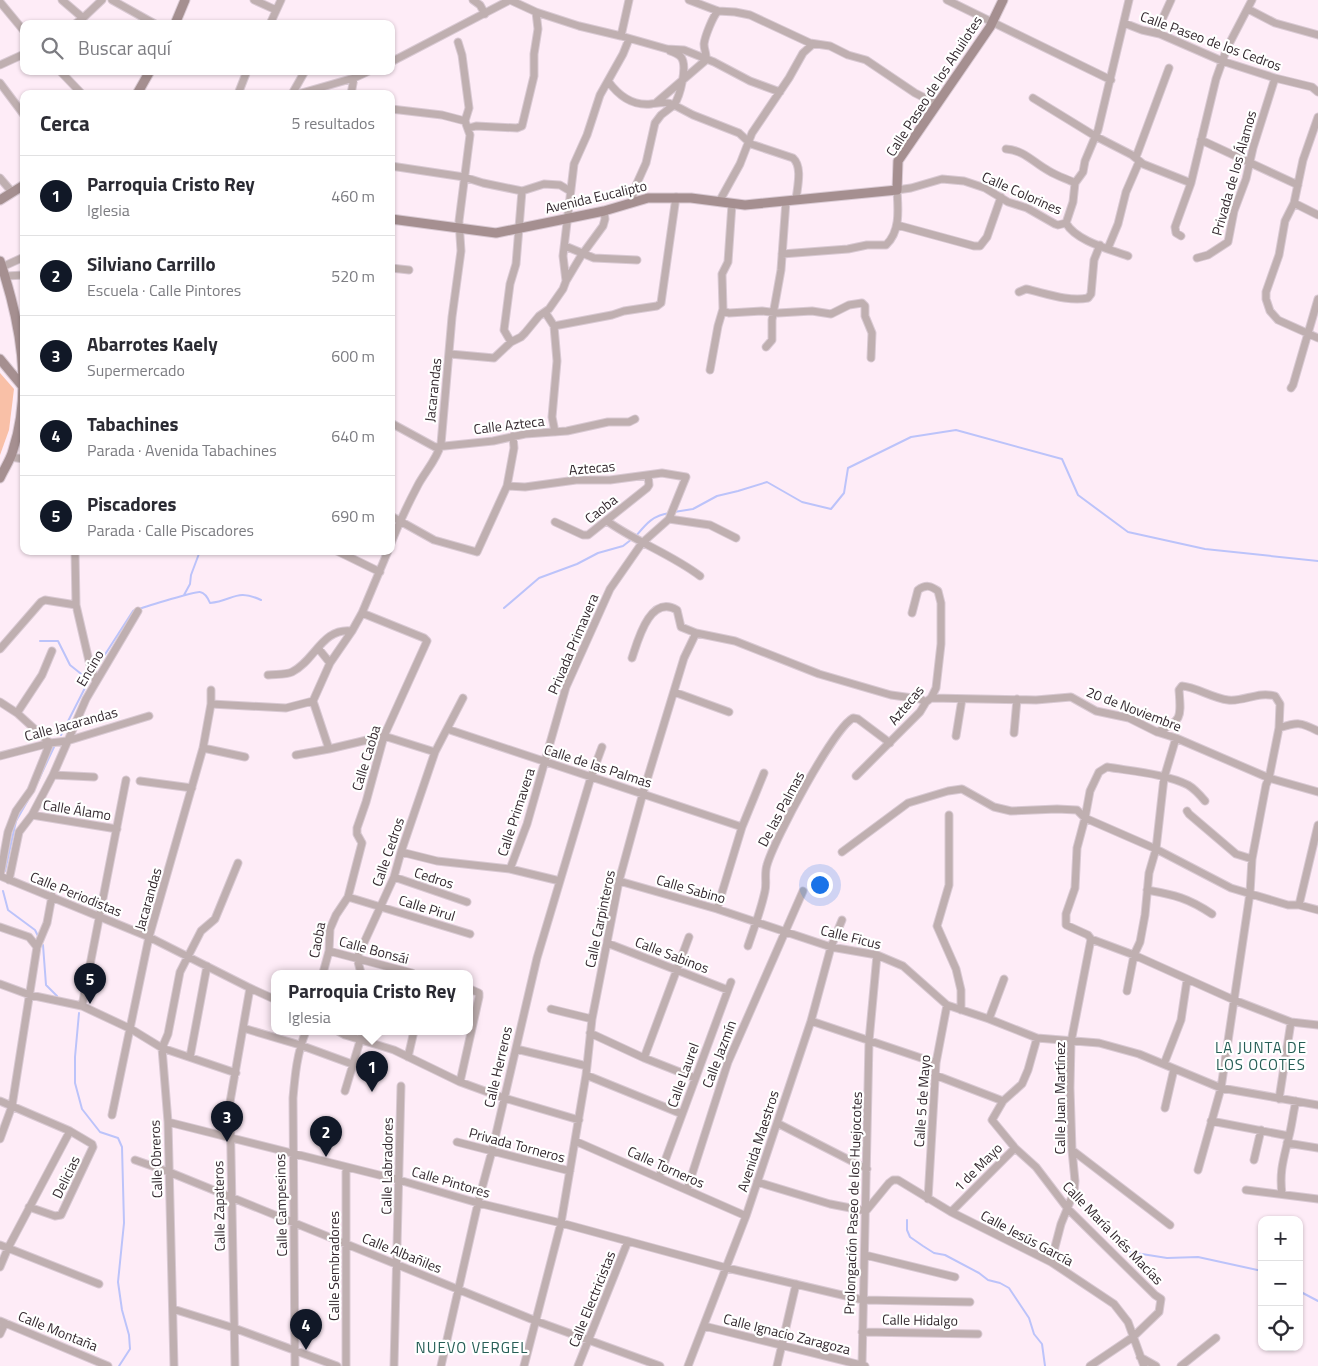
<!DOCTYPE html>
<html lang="es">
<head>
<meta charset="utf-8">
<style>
	body { margin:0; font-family:"Titillium Web",sans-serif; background:#f7f7f7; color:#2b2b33 }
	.controls { position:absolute; right:15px; bottom:15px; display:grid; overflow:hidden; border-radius:10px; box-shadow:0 1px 4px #0004 }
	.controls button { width:45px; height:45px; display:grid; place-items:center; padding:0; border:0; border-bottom:1px solid #e1e1e2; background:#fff; color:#2b2b33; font:25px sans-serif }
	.you { position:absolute; left:819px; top:884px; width:18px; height:18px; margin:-12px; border:4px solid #fff; border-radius:50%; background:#1a73e8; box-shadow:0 0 0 8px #1a73e833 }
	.badge { display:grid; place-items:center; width:32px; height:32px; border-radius:50%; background:#111827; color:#fff; font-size:16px; font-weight:700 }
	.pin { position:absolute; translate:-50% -41px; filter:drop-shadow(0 1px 2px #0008) }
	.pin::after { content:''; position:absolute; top:26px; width:18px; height:15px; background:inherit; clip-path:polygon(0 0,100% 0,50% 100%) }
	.popup { position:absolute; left:271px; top:970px; width:202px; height:65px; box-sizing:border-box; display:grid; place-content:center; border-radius:10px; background:#fff; filter:drop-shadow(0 1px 4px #0005); font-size:16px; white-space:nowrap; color:#7c7c81 }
	.popup b { font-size:19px; color:#2b2b33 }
	.popup::after { content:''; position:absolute; left:50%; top:100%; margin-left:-10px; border:10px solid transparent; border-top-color:#fff }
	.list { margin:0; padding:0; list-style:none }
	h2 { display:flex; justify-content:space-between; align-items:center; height:65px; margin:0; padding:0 20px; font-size:21px }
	h2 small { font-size:16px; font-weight:400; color:#7c7c81 }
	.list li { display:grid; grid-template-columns:32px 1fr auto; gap:15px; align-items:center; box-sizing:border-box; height:80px; padding:0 20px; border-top:1px solid #e1e1e2 }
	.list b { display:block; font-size:19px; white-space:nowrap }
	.list p { margin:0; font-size:16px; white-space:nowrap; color:#7c7c81 }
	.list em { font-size:16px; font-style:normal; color:#7c7c81 }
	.icon { flex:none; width:28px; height:28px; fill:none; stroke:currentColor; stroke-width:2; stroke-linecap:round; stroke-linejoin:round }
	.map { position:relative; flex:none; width:1318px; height:1366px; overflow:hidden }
	.search { position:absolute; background:#fff; box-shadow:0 1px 4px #0004; left:20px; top:20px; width:375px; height:55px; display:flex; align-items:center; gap:12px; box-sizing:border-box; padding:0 18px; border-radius:10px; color:#7c7c81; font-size:19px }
	.panel { position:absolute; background:#fff; box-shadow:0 1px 4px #0004; left:20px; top:90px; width:375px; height:465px; border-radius:10px }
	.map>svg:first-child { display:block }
</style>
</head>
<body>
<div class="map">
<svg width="1318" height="1366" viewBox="0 0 1318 1366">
	<rect width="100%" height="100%" fill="#feecf7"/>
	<!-- green -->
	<path fill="#f9c0a7" d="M0,373L14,389L9,430L0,455Z"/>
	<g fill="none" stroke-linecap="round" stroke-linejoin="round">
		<!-- stream -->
		<path stroke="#bcc3fa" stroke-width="2" d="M674,512L693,509L717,496L738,491L767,482L802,502L831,509L844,493L848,468L911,437L956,430L1062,459L1078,495L1128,532L1205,549L1318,561
			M636,536C646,524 653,515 670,513
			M184,595L190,584L191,575L200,551
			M504,608L539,578L577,564L598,553L623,546L632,539
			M139,609C147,606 196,591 200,592C205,593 208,598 210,603C233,601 236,588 261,600
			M40,641H58L70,665L85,677L87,683
			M95,670L133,611L135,610
			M61,735L90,678
			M38,781L54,747
			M5,871L16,821L28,800
			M3,891L8,910L35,930L39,938
			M43,945L46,985L57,996
			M79,1013L75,1057V1083L82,1109L100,1132L118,1138L122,1147L124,1223L118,1282L122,1310L129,1335L130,1349L119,1366
			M907,1220V1230L910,1237L923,1246L934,1253L945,1255L979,1273L988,1280L1000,1283L1009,1288L1029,1318L1034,1334L1042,1344L1045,1366
			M1123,1251L1167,1258L1198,1257L1262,1271
			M1299,1291L1318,1301"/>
		<defs>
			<path id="street" d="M62,0L83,18
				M112,0L155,24
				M254,0L276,10
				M473,0L480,5L485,14
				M510,0L536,12L579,26L621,36L667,49L684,50L714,62L750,81L780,92
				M689,0L718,11L735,12L750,15L810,43L830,46L848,55L866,60L915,93L937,104
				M947,0L1111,80
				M0,2L24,31
				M1248,9L1275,23L1318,35
				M1124,23L1142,30L1160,34L1222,61L1275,78L1312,87L1318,92
				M75,24L83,18L102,0
				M270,24L281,0
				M1156,33L1171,0
				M621,36L629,0
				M706,60C707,54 704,50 704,44C705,36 713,16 718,11
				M391,62L510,0
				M0,65L24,54
				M60,71L82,94
				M608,81C618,95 632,106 651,104C660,103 666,101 674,105C680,96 688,66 681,57C678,54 673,52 670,51
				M0,83L24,115
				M238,94L247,71
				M292,94L305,71
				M298,94L354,78L369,71
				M351,94L354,78
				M1033,98L1095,136L1132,155L1143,164L1191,183
				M657,102L706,60
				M391,109L442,115L465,121
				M1318,117L1303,160L1294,203L1285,221L1279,255L1266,292V299L1270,311L1278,320L1318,338
				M469,128L476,126L517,128L522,126L534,76V54L538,29L536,12
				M1201,140L1298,185
				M1006,149C1024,150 1034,163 1049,171C1057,176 1067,179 1075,183
				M1136,157L1169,68
				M391,166L464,177L483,183L522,191L544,184L560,185L570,191
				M0,178L12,192
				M633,202V192L646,163L655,123L661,115L674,105L693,115L739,133L751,144L793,158C803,167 797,188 796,200
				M719,202L740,164L752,133L789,78L803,53L813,44
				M1294,203L1318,215
				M1066,223L1073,202L1075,183L1083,172L1085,161L1098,130L1129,0
				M1066,223C1076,241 1109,249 1128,256
				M897,225L974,246H980L987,237L1001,197
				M1181,236L1176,233L1175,227L1191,183L1216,79L1227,48L1252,0
				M565,246L594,258L637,260
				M1108,248L1118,224L1126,192L1139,162
				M782,254L848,249L867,245H886C901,231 898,208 897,190L911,188L942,179L964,181L985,188L1008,202L1027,208L1055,224L1058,225L1066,223
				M1197,258L1208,255L1228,242L1234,211L1246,179L1253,148L1275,78
				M2,267L24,257
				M391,268L409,270
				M6,276L24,275
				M566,281L581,256L603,226L605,219L604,211
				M1019,292L1026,289C1045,293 1068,302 1088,298L1091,294L1094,260L1100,245
				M723,311L729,313L762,311L778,313L812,311L831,314L849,305L862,303L865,306V316L872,333L871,358
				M545,312L554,326L557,361L552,417L555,432
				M554,326L612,315L624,311L657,306L661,303L676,197
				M511,342L504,330L510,284L516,264L522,191
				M766,347L772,340V320L781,270L786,201
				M450,354L494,358L511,342L521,337L525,333L539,316L549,309L563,289L566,281L563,256L574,164L587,135L600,95L623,54L629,39
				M710,370L718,326L723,309L722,274L728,262L732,204
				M1291,388L1293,385L1318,299
				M391,423L435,447L493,441L525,434L567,431L608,422H629L635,419
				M10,457L24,459
				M507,486L525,487L576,480H610L662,473L686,477L669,519L642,543L610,589L566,687L527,824L510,869
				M391,516L434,540L477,552L507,486L514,448L513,436
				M669,519L710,525L736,538
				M607,521C636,542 671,554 700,576
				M555,522L583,535H588L647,488L649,485L648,475
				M391,543C399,523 408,504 418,485C425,472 437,459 441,444L452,317L461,251L459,221L470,135L465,121L469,108L462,55L458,42
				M75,551L76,605L89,661L96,682
				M337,551L380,572
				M318,648L330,663
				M0,649L41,602L45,600L76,605
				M632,658C638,640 650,594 677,610L681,627L696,633
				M268,675C275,674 286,675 292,672C315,661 322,627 352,631
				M674,692L729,712
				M931,698L1036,700L1071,697L1096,711L1129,718L1157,732L1176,738L1269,778L1318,792
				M313,701L329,749L384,736
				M0,702L17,713L50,743L31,790L16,811L8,832L0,876
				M211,704L286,708L313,701L330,663L352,631L362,613L388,551
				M17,713L42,675L52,651
				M1279,728C1298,722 1300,722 1318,731
				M447,729L742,827
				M1157,732C1183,721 1181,716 1179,690L1182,686C1196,687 1212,698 1228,700C1244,702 1258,691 1275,696L1280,704L1279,728L1269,778L1266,785L1252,859L1250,893L1221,1088L1198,1170
				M1014,733L1017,699
				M384,736L435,752
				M956,736L962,699
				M203,748L245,757
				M296,755L329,749
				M0,756L50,743L67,741L149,716
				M53,775L94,777
				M856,776L920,712L926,702L931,698L936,688L941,644V603L938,591C931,586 926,584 918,590L912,613
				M140,781L192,788
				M1187,811L1189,814L1236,854L1252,859
				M32,815L117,829
				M949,815V885L937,926L956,969L961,990V1010
				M401,852L437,861L510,869L560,881
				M842,852L908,803L948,791L962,789L994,807L1011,811L1057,809L1077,810L1085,818L1156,849L1231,888L1288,905H1299L1318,910
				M0,876L149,937L250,988L274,999
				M394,877L467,902
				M9,880L19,832L32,815L53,775L86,699L138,611
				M619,881L717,909L831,947L877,955L903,966L947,1005L989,1019L1037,1038L1099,1043L1139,1054L1221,1088L1318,1105
				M1147,890C1175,895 1188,898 1212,914
				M348,897L470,934
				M1299,905L1318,825
				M717,909L742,827L764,773
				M0,927L29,937L37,947
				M1091,939L1134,955L1234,1000L1291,1022L1318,1025
				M607,943L728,990
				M748,946C754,928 761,910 765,891C767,883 764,874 767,865C774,840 833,729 853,718L858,719L890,743
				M329,951L412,973
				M323,973L329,951L330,929L336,915L348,897L362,843L357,834V828L366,802L384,736L427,641L424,638L362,613
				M361,973L357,958L394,877L401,852L435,752L463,698
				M0,984L30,995L82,1006L131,1029L162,1048L236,1073
				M1127,991L1134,955L1140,942L1145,915L1149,873L1156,849L1164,778L1176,738
				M82,1006L126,780
				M551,1009L592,1019
				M989,1019L1004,979
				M811,1021L936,1063
				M243,1028L300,1045L352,1064
				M338,1031L345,1035L394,1050L460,1082L504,1098L579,1120
				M590,1033L644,1058L695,1078
				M1037,1038L1028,1070L1022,1084L1003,1101L992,1120L1015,1148L1036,1167L1068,1209L1155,1295L1161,1299L1159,1312L1133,1337L1090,1366
				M516,1049L587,1066
				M190,1057L207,966
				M408,1057L414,1031
				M644,1058L689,937
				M1164,1064L1181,1020L1187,980
				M586,1075L682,1114
				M935,1075L1003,1101
				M460,1082L479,997V993L470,989
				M345,1091L363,1031
				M1279,1099L1291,1022
				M0,1101L70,1131L92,1144L93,1147L61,1215L55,1216L29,1207
				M1165,1108L1174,1069
				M112,1115L149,937L203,748L211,704V690
				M1211,1121L1289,1136
				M168,1122L399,1180L478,1203L561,1223L727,1268L863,1300L970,1302
				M777,1123L867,1169
				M0,1139L12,1106L37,947L47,923L52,896
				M575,1141L746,1216
				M457,1142L570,1171
				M1287,1143L1318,1148
				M1072,1150L1170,1225
				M135,1160L169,1172L536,1321L660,1366
				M1254,1160L1261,1130
				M346,1167V1366
				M659,1177L731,982
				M757,1182L830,1204L866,1211L889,1183L893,1180H898L951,1212L1051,1262L1114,1304L1128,1322L1144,1366
				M687,1190L728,1062L803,891
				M1246,1190L1318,1199
				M1282,1194C1279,1171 1284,1158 1289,1136C1292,1125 1293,1113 1296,1101
				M928,1199L936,1063L947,1005
				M951,1212L1015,1148
				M0,1245L99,1284
				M865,1255L955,1277
				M1051,1262L1061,1224L1074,1192L1075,1181L1072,1150L1070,1088L1071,1042L1091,939L1088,935L1066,925V914L1075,888L1077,848L1085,818L1090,791L1099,772L1107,767C1130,771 1167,774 1188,785C1195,789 1200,795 1205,801
				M0,1267L8,1248L70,1131
				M173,1309L234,1328L337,1366
				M0,1321L108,1366
				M704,1326L865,1366
				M862,1332L978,1334
				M0,1334L5,1323
				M1140,1357L1156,1366
				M174,1366L168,1122L162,1048L168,1034L180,972L201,931L215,919L238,863
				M235,1366L230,1102L250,988
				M295,1366L293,1098C295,1075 297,1053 306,1031
				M394,1366L401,1086
				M441,1366L478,1203L492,1151L537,958L591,777L602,747
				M524,1366L561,1223L586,1075L592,1019L619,881L643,793L684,658L696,633L735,641L819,674L891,695L920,699L926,702
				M578,1366L628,1241
				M688,1366L746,1216L811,1021L831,947L842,920
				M777,1366L796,1284
				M862,1366L869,1041L877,955
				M1181,1366L1216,1338"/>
			<path id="secondary" d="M175,24L185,0
				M137,94L150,71
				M0,200L24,185
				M391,219L496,233L604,211L648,198H691L745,205L897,190L898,161L990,27L1003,0
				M0,261C20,321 33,388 13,450C11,459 4,469 0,478
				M0,359L23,387"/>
		</defs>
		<!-- street casing -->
		<use href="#street" stroke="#d9c9d3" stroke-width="9"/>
		<!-- secondary casing -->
		<use href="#secondary" stroke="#d9c9d3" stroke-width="11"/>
		<!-- street -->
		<use href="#street" stroke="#bfafb0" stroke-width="7"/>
		<!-- secondary -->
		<use href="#secondary" stroke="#a58f90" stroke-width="9"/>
	</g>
	<g text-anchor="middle" stroke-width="4.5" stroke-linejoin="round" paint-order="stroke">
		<!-- street labels -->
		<g font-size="14" fill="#33282e" stroke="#fff">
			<text transform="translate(1211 41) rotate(20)" y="5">Calle Paseo de los Cedros</text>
			<text transform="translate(934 86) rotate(-57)" y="5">Calle Paseo de los Ahuilotes</text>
			<text transform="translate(1234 173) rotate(-74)" y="5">Privada de los Álamos</text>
			<text transform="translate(1022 193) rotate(24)" y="5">Calle Colorines</text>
			<text transform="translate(596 197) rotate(-13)" y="5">Avenida Eucalipto</text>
			<text transform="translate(433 390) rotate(-84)" y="5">Jacarandas</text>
			<text transform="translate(509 425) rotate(-7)" y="5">Calle Azteca</text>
			<text transform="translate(592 468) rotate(-5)" y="5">Aztecas</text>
			<text transform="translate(601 509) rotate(-38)" y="5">Caoba</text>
			<text transform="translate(573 644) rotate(-67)" y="5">Privada Primavera</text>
			<text transform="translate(90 668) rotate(-59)" y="5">Encino</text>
			<text transform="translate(906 705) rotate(-50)" y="5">Aztecas</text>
			<text transform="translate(1134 709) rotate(21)" y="5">20 de Noviembre</text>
			<text transform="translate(71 724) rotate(-15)" y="5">Calle Jacarandas</text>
			<text transform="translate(366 758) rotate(-73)" y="5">Calle Caoba</text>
			<text transform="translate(598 766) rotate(18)" y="5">Calle de las Palmas</text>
			<text transform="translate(781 809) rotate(-62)" y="5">De las Palmas</text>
			<text transform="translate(77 810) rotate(9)" y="5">Calle Álamo</text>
			<text transform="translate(516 812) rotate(-72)" y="5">Calle Primavera</text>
			<text transform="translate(388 852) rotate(-71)" y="5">Calle Cedros</text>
			<text transform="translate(434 878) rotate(18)" y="5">Cedros</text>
			<text transform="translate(691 889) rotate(16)" y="5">Calle Sabino</text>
			<text transform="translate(76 894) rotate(22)" y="5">Calle Periodistas</text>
			<text transform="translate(148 899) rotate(-74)" y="5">Jacarandas</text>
			<text transform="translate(427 908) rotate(17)" y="5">Calle Pirul</text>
			<text transform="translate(600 919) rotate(-78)" y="5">Calle Carpinteros</text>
			<text transform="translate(851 937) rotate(14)" y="5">Calle Ficus</text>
			<text transform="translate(317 940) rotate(-79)" y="5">Caoba</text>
			<text transform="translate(374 950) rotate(15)" y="5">Calle Bonsái</text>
			<text transform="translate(672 955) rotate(21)" y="5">Calle Sabinos</text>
			<text transform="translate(719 1054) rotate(-69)" y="5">Calle Jazmín</text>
			<text transform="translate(498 1067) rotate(-77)" y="5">Calle Herreros</text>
			<text transform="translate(683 1075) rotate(-70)" y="5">Calle Laurel</text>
			<text transform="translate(1060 1098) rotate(-90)" y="5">Calle Juan Martínez</text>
			<text transform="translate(922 1101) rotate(-86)" y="5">Calle 5 de Mayo</text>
			<text transform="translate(758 1141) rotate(-72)" y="5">Avenida Maestros</text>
			<text transform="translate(517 1145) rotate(15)" y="5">Privada Torneros</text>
			<text transform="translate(156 1159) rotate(-92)" y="5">Calle Obreros</text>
			<text transform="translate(387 1166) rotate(-89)" y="5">Calle Labradores</text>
			<text transform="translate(666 1167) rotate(24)" y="5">Calle Torneros</text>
			<text transform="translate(978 1167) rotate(-45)" y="5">1 de Mayo</text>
			<text transform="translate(66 1177) rotate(-64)" y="5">Delicias</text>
			<text transform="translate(451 1182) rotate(16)" y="5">Calle Pintores</text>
			<text transform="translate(853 1203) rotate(-88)" y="5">Prolongación Paseo de los Huejocotes</text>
			<text transform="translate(281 1205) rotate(-91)" y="5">Calle Campesinos</text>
			<text transform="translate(219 1206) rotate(-91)" y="5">Calle Zapateros</text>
			<text transform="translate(1113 1233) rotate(46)" y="5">Calle María Inés Macías</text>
			<text transform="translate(1027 1238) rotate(28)" y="5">Calle Jesús García</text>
			<text transform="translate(402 1253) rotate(22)" y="5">Calle Albañiles</text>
			<text transform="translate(334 1266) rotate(-90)" y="5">Calle Sembradores</text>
			<text transform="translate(592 1299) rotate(-68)" y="5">Calle Electricistas</text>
			<text transform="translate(920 1320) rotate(1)" y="5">Calle Hidalgo</text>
			<text transform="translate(58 1331) rotate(22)" y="5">Calle Montaña</text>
			<text transform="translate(787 1334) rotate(14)" y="5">Calle Ignacio Zaragoza</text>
		</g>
		<!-- neighbourhood labels -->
		<g font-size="15" letter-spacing="1" fill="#265e56" stroke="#fff">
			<text x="1261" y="1053">LA JUNTA DE<tspan x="1261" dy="17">LOS OCOTES</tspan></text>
			<text x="472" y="1353">NUEVO VERGEL</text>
		</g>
	</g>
</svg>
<div class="controls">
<button>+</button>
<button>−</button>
<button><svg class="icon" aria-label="locate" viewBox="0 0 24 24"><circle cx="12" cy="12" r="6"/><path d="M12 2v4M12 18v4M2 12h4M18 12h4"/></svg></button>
</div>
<div class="you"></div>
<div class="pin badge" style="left:372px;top:1092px">1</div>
<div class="popup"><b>Parroquia Cristo Rey</b>Iglesia</div>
<div class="pin badge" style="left:326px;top:1157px">2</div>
<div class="pin badge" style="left:227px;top:1142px">3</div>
<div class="pin badge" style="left:306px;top:1350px">4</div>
<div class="pin badge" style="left:90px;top:1004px">5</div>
<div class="search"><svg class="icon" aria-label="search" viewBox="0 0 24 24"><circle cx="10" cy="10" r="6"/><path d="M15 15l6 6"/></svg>Buscar aquí</div>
<section class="panel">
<h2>Cerca<small>5 resultados</small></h2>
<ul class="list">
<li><span class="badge">1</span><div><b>Parroquia Cristo Rey</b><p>Iglesia</p></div><em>460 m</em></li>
<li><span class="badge">2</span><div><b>Silviano Carrillo</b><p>Escuela · Calle Pintores</p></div><em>520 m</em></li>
<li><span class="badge">3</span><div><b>Abarrotes Kaely</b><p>Supermercado</p></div><em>600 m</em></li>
<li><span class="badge">4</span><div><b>Tabachines</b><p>Parada · Avenida Tabachines</p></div><em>640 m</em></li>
<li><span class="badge">5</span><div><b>Piscadores</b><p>Parada · Calle Piscadores</p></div><em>690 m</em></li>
</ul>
</section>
</div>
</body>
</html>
